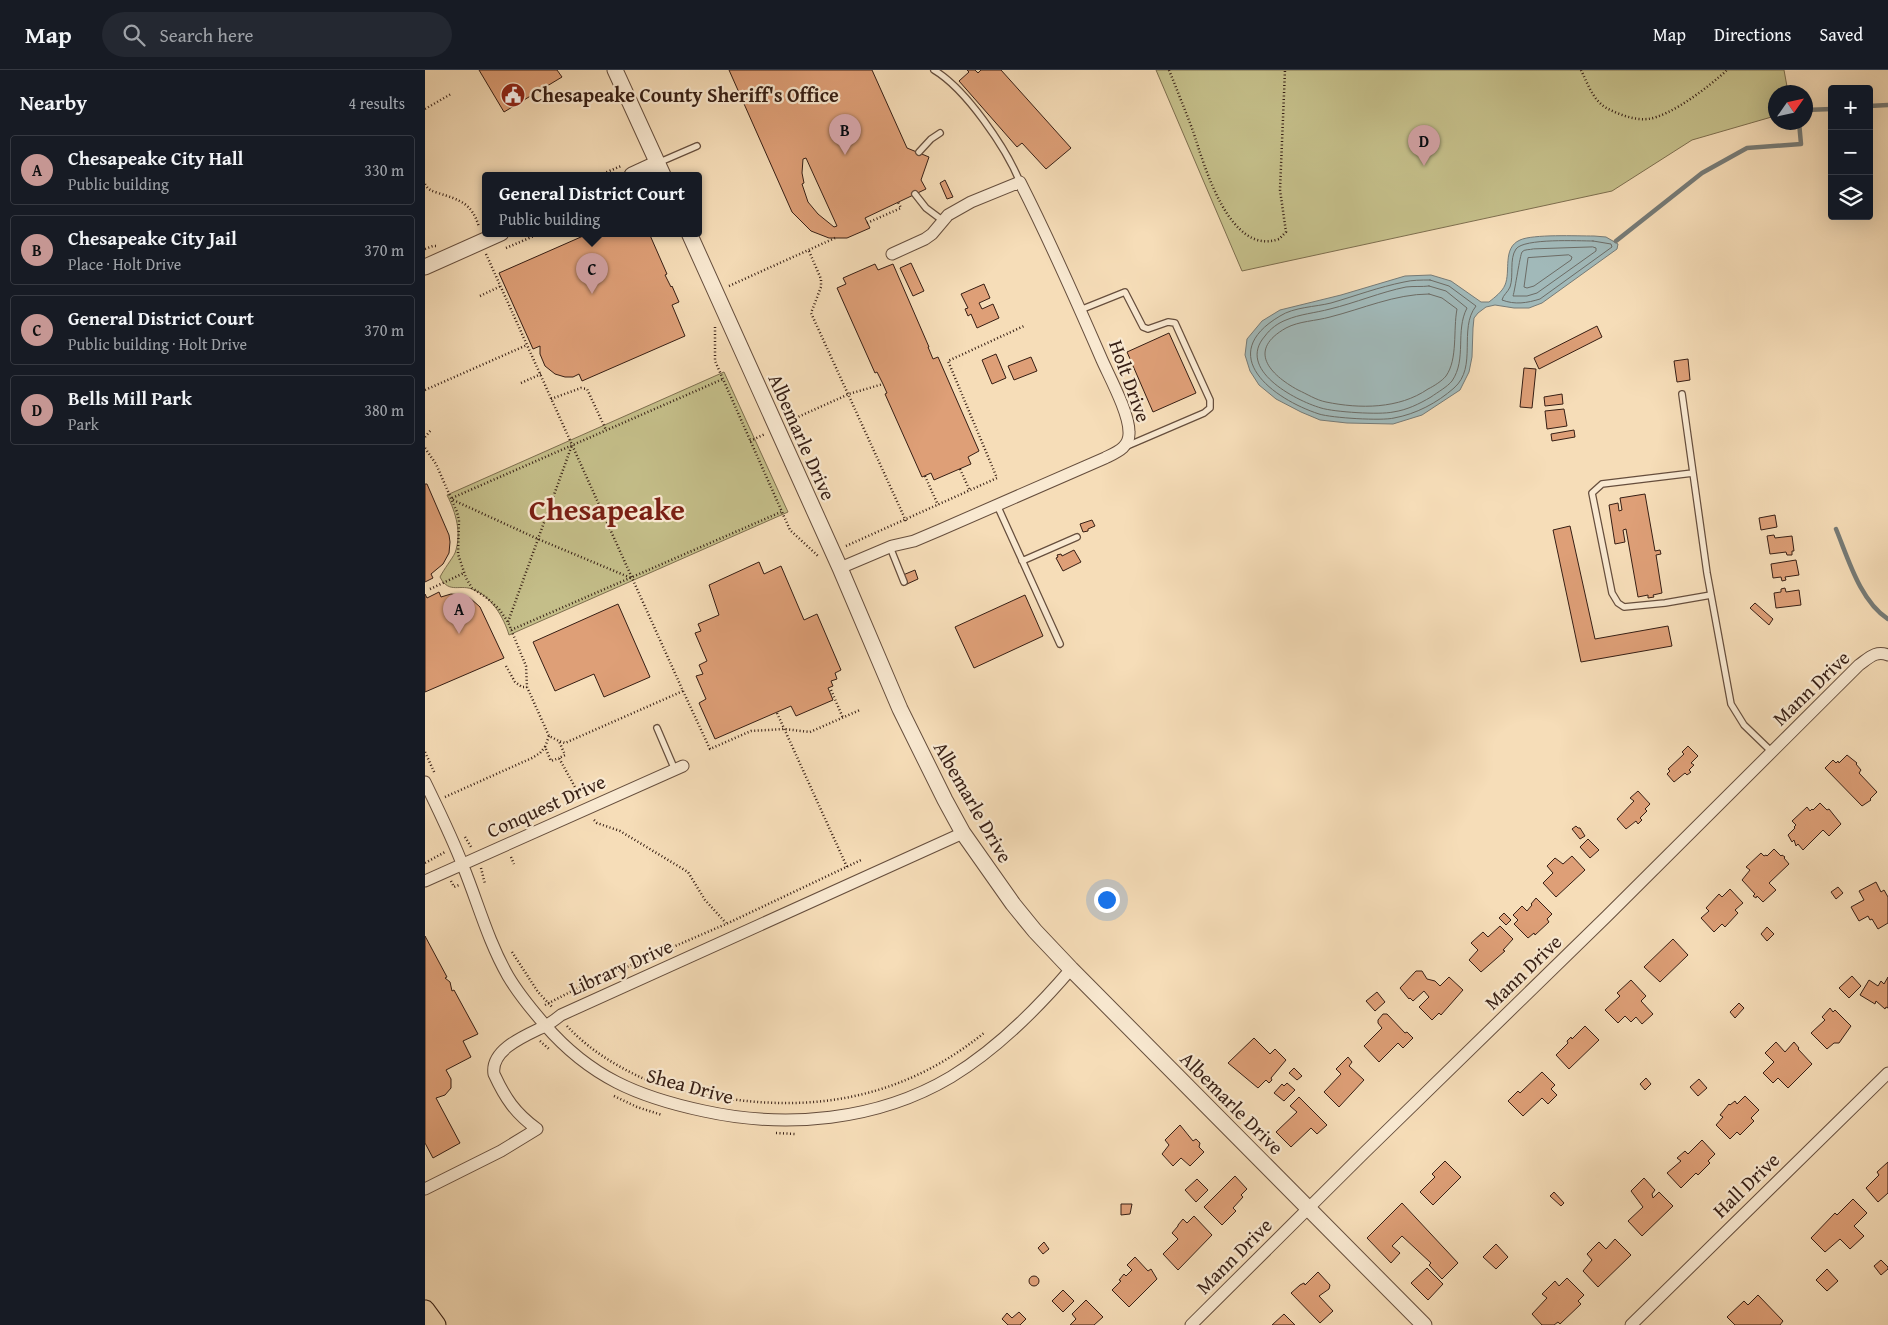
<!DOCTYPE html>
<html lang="en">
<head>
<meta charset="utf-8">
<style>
	body { margin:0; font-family:"Gentium Book Plus",serif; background:#242831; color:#f1f3f6 }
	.controls { position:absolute; right:15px; top:15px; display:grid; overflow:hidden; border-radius:5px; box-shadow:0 5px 20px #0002 }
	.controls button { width:45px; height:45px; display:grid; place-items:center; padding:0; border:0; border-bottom:1px solid #363941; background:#171b24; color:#f1f3f6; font:25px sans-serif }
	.compass { position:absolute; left:1343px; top:15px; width:45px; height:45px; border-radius:50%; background:#171b24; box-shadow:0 5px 20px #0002; rotate:56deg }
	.you { position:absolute; left:681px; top:829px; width:18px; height:18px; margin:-12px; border:4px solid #fff; border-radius:50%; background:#1a73e8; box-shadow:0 0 0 8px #1a73e833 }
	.badge { display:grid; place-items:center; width:32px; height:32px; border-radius:50%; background:#c59692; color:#111; font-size:16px; font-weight:700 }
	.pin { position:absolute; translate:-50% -41px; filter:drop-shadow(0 1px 2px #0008) }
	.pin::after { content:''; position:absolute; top:26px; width:18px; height:15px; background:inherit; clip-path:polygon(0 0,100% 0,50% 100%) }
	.popup { position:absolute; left:57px; top:102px; width:220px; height:65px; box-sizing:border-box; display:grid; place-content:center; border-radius:5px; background:#171b24; filter:drop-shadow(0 1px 4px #0005); font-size:16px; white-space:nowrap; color:#9ea1a6 }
	.popup b { font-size:19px; color:#f1f3f6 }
	.popup::after { content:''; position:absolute; left:50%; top:100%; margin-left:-10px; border:10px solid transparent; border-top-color:#171b24 }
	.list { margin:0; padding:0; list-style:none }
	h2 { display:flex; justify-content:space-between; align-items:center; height:65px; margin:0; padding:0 20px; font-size:21px }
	h2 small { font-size:16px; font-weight:400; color:#9ea1a6 }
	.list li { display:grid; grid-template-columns:32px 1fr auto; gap:15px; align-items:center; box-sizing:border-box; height:70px; margin:0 10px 10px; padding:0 10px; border:1px solid #363941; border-radius:5px }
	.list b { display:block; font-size:19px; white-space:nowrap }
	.list p { margin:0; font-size:16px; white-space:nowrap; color:#9ea1a6 }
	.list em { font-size:16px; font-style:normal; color:#9ea1a6 }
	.icon { flex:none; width:28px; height:28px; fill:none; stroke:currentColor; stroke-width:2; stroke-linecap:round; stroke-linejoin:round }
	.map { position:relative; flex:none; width:1463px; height:1255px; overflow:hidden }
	header { display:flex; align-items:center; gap:30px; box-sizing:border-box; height:70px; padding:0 25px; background:#171b24; border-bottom:1px solid #363941 }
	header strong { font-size:24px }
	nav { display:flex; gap:28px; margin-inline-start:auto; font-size:18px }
	.search { width:350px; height:45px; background:#242831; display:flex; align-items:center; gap:12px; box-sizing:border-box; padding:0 18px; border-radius:28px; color:#9ea1a6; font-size:19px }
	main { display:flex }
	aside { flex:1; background:#171b24 }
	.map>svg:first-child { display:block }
</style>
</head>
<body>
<header>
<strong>Map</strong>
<div class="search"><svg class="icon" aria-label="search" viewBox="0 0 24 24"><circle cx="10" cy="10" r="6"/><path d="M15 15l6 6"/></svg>Search here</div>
<nav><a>Map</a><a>Directions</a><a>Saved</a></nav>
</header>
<main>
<aside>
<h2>Nearby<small>4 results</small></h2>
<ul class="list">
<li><span class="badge">A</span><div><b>Chesapeake City Hall</b><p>Public building</p></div><em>330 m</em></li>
<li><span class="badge">B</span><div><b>Chesapeake City Jail</b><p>Place · Holt Drive</p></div><em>370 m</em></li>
<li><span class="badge">C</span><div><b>General District Court</b><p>Public building · Holt Drive</p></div><em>370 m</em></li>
<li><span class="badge">D</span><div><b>Bells Mill Park</b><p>Park</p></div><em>380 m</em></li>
</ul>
</aside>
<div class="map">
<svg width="1463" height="1255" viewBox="0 0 1463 1255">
	<rect width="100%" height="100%" fill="#f6ddb8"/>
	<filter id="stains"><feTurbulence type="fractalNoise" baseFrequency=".004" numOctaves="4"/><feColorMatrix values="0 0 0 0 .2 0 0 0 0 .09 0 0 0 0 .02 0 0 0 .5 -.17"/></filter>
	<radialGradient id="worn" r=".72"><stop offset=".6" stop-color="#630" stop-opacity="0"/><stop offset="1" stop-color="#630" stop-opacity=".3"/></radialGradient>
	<!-- green -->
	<path fill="#c4be89" stroke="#7d6e4e" d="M731,0H1359L1363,22H1350V46L1267,70L1187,121L817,201Z
		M299,302L363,442L84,565C79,548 67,527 49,520C36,513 24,525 15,507C19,499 27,489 30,483C37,463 31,443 22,425Z"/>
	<!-- water -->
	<path fill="#a1b9b9" stroke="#767b77" d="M1169,166L1181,167L1193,174L1192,179L1117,233L1104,238H1089L1070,235L1061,237L1053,243L1049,248L1048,258L1047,287L1044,302L1035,320L997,345L968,354L922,353L895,350L876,342L851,329L834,315L825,301L820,285L822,269L837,251L855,240L916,225L980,206L1006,205L1026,211L1056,232H1064C1070,227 1077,222 1080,215C1086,201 1077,178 1095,170C1108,164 1152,166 1169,166Z"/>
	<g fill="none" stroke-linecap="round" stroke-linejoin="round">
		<!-- shore -->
		<path stroke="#6c6c66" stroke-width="1" d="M1168,171L1186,174L1187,177L1115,229C1102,233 1090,235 1077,230C1078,225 1083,222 1085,217C1089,206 1084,189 1091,179C1099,168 1154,171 1168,171Z
			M1168,177L1171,178V181L1112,223L1102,226H1088C1090,220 1095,185 1097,182C1099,179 1105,180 1108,179Z
			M1144,185L1147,187L1146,190L1109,216L1102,218L1099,217L1103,188Z
			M1005,210L1024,216L1051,236C1033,259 1053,297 1029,318C1012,333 991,344 969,348C957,351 907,348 894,344C848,329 789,285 855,246C869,237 890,237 906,233C930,226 954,217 979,212C987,210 996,210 1005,210Z
			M1004,216L1021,221L1042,238C1030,261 1042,289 1027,311C1022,317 1013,322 1006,327C994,334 982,340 968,342C955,345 909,342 896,338C869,330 811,299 840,266C845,259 853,253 861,250C875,244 890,243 905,239C930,233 956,222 981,217C989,216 997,217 1004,216Z
			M1004,224L1017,228L1032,239C1028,260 1033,289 1021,306C1017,311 1009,316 1003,319C974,339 935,339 901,332C891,330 882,324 873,320C844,304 822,280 861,258C874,251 891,251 905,247C937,239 970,224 1004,224Z"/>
		<!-- stream -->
		<path stroke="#767b77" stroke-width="4.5" d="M1444,36L1463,35
			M1380,40L1407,39
			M1191,171L1277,103L1322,78L1376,74L1374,52
			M1411,459C1423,488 1435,531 1463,549"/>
	</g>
	<!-- building -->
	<path fill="#de9f77" stroke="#361e14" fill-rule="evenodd" d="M54,0H132L137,7L79,42Z
		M304,0H447L482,78L504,87L496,110L501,119L440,148L445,158L422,168H404L386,161L367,142ZM381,88L412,156L409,157L393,144L383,132L377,114L379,113L377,103L378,89Z
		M542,0H550L553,3L556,0H576L646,78L621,99L597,73L592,77L534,11L544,2Z
		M520,110L528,127L522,129L515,113Z
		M165,163H224L242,204L240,205L246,217L247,216L254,232L247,235L260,266L157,311L154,304L148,307H140L130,304L120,296L115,284V276L108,279L74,203Z
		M486,193L499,221L488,226L475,198Z
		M450,194L453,200L468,194L504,277H503L508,289L513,287L554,381L543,387L546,394L509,410L506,403L497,407L460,324L462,323L458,314L452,302L450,303L412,218L421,214L418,208Z
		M559,214L565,228L554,233L557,239L568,234L574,248L552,258L546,244L543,246L540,239L543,238L536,224Z
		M1172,256L1177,267L1114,299L1109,288Z
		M744,263L771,323L728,342L702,282Z
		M571,284L581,308L567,314L557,290Z
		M606,287L612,301L589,310L583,296Z
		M1263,289L1265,310L1252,312L1249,291Z
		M1099,298L1111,299L1107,338L1095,337Z
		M1137,324L1138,334L1120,336L1119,327Z
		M1139,339L1142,356L1122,359L1120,341Z
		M1149,360L1150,367L1127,371L1126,364Z
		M0,414H2L24,465L25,472L24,483L18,494L6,504L8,508L0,512Z
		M1220,424L1230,481L1235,480L1236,484L1231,485L1237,523L1228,525L1229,527L1223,528V525L1213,527L1201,459L1198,460L1200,472L1190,474L1184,435L1193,433L1194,441L1197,440L1195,428Z
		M1350,445L1352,457L1336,460L1334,448Z
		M667,450L670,456L663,459V461L658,462L655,454Z
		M1145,456L1170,569L1243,556L1247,576L1156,592L1128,460Z
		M1349,465L1350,468L1367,466L1369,481H1367V485H1362L1361,482L1345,484L1342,466Z
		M649,480L656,492L638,501L631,488L633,487L632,485L636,484L637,486Z
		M1371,490L1374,505L1360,507L1361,510L1357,511L1356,507L1348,508L1346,494Z
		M334,492L339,504L356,496L379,550L392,544L416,600L410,603L412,609L406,611L408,616L403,618L408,630L371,646L366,636L290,669L274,633L281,629L271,606L278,604L274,595L282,591L270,563L276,561L273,554L294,545L284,515Z
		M490,500L493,509L482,514L478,505Z
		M1360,518L1361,522L1374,520L1376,535L1351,538L1349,523L1356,522V519Z
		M14,522L16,527L26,524L37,525L45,528L55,537L79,588L0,622V524L2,528Z
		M600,525L618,566L549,598L530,557Z
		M1330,533L1348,549L1344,555L1325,538Z
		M193,534L225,607L179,627L169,604L130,621L108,572Z
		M1263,676L1273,686L1266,693L1269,695L1264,700L1266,702L1262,705L1260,703L1249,712L1242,704L1245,701L1243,699L1259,684L1257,682Z
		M1422,685L1432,693L1431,694L1436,700L1434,703L1452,722L1445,729L1446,730L1437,736L1400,698L1408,690L1411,693L1413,691L1414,693Z
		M1213,721L1225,734L1220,739L1222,741L1215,748L1217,750L1213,754L1211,751L1201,759L1192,749L1209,731L1205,728Z
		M1395,733L1402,740L1404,739L1416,754L1404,766L1398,760L1378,780L1373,774L1371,776L1369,770L1367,772L1363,765L1370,758L1369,757L1371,755L1367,751L1382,737L1385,741L1387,739L1388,740Z
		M1151,756L1153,758H1155L1160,766L1155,769L1147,759Z
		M1163,769L1174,780L1165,788L1155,777Z
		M1349,779L1356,786L1357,785L1360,787L1359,788L1364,794L1344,813L1351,820L1338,832L1332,826L1331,828L1328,826L1330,824L1317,810L1325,800L1321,797L1336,783L1339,786L1341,785L1342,786Z
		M1147,786L1160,800L1131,827L1118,813L1128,803L1122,796L1130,788L1138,794Z
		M1451,812L1456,822L1459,820L1463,827V853L1453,859L1447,849L1445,850L1443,846L1434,851L1426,837L1439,830L1434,821Z
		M1413,817L1418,823L1411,829L1406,822Z
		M1305,819L1318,833L1310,840L1313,843L1300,857L1297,854L1289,862L1276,848L1284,841L1281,838L1294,824L1297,827Z
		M1111,828L1127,844L1122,849L1124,852L1110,865L1109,863L1103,868L1089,854L1093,850L1088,845L1097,836L1102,841L1107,835L1106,834Z
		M1079,843L1086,850L1081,855L1074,848Z
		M1075,856L1088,869L1078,880L1080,881L1056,902L1044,890L1053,880L1046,873L1058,862L1063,867Z
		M1342,857L1349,864L1342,871L1336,864Z
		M0,866L22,907L20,908L25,912L27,921L29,920L53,964L38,971L46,987L21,1000L26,1009V1018L20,1025L11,1028L35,1073L8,1088L0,1073Z
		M1248,869L1263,885L1235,912L1219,897Z
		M991,901H997L1002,909L1010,911L1015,916L1024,907L1038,920L1016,945L1014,943L1007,950L994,937L1004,927L999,921L988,931L985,928L984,929L975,918Z
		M1427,906L1436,916L1424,928L1414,918Z
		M1463,907V938L1461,937L1460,939L1451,931L1450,934L1435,925L1444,910L1453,916L1456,911L1459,914Z
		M1206,910L1221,926L1216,931L1228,944L1217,954L1211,947L1206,952L1200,946L1193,953L1180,940L1195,926L1192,923Z
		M952,922L960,932L950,941L941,931Z
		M1314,933L1319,938L1310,948L1305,942Z
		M1405,938L1408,942L1410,940L1426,956L1414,973H1409L1402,979L1386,963L1400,950L1397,947Z
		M958,944H962L980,963L982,962L988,968L978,978L973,973L954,992L939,976L957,958L953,953V950Z
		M1160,956L1174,970L1144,999L1131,985L1143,973L1142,971L1146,967L1147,969Z
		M829,968L845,984L850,979L861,990L846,1008L847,1010L844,1013L841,1010L833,1018L803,993Z
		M1351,972L1360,982L1369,972L1374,978L1373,979L1387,994L1363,1018L1353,1008L1348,1013L1338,1003L1349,992L1340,983Z
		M923,987L927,992L924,996L939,1010L914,1037L899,1022L916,1004L911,999Z
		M869,998L877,1006L872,1010L864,1003Z
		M1117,1002L1130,1015L1126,1019L1132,1025L1123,1034L1117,1028L1098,1046L1083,1031L1093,1021L1095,1023Z
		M1221,1008L1226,1014L1220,1020L1215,1014Z
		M1274,1009L1282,1018L1273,1026L1265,1017Z
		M862,1013L870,1020L859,1031L849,1023L857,1014L859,1016Z
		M1320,1026L1334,1040L1326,1048L1329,1051L1315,1065L1312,1062L1305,1069L1291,1055L1298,1047L1295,1045L1304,1034L1305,1035L1310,1031L1312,1034Z
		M874,1027L902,1055L892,1064L886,1058L866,1077L851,1062L872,1042L865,1036Z
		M755,1055L768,1071L771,1069L775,1073L774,1077L779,1082L765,1096L756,1088L748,1096L737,1084L744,1075L740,1070Z
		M1277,1070L1290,1084L1283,1091L1285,1093L1273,1105L1271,1103L1256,1118L1242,1103L1256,1091L1252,1088L1260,1081L1263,1084Z
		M1020,1091L1036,1107L1008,1135L995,1122L1010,1107L1007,1104Z
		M1463,1092V1123L1453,1132L1441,1118L1454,1105L1452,1102Z
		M810,1106L822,1119L816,1125L818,1127L808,1138L811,1141L797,1155L779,1137Z
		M1219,1108L1230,1120L1227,1124L1228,1128L1234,1122L1248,1136L1217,1166L1203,1151L1218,1137L1206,1121Z
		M772,1109L783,1120L771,1132L760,1120Z
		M1129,1122L1139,1133L1136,1136L1125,1126Z
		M1428,1129L1442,1143L1429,1156L1439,1166L1425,1179L1415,1169L1400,1182L1386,1168L1410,1143L1412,1145Z
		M977,1133L1033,1193L1017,1209L1004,1195L1006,1193L977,1166L967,1176L975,1183L966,1193L942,1168Z
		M696,1134H707L705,1144L696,1145Z
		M769,1146L787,1165L753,1200L738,1184L753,1169L747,1163L753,1156V1155L758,1149L762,1153Z
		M1190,1169L1206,1185L1173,1217L1158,1201L1167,1190L1162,1184L1174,1172L1181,1179Z
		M619,1172L624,1179L618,1184L613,1178Z
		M1071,1174L1083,1187L1071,1199L1058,1187Z
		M710,1187L723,1201L726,1199L732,1209L704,1237L687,1220L696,1211L694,1210L699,1204L701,1206L707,1200L702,1195Z
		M1456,1190L1463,1197V1199L1456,1205L1449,1196Z
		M1002,1198L1018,1214L1003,1230L986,1213Z
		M1402,1199L1413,1211L1402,1221L1391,1210Z
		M893,1202L905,1215L904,1219L894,1226L908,1241L895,1253L866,1223L875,1215L879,1213L880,1215Z
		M604 1211a5 5 0 1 1 10 0a5 5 0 1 1-10 0Z
		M1142,1208L1159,1225L1153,1231L1156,1234L1135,1254L1133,1252L1129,1255H1117L1107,1244L1122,1228L1117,1224L1130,1211L1134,1216Z
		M638,1220L649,1231L638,1242L627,1231Z
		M1333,1225L1358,1251L1355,1255H1310L1302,1247L1319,1231L1323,1235Z
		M661,1230L678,1247L669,1255H645L651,1249L647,1244Z
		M594,1242L601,1249L595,1255H583L577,1249L582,1243L587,1248Z
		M859,1244L870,1255H847Z"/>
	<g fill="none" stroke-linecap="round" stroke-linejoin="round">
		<defs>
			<path id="service" d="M509,0C541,19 581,78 595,112
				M494,82L506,69L515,63
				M235,92L272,76
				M490,124L501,138L517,150
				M655,240L700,222L718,257L723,259L743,252L750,253L785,330V338L779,343L702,376
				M1257,324L1282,503L1306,634L1319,655L1347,682
				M1268,403L1177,414L1167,423L1187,523L1193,533L1199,537L1240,533L1286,525
				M572,435L635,574
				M465,477L479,512
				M597,491L652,467
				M232,658L250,700"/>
			<path id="minor" d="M415,498L467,476L489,471L515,460L680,388C692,382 705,377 704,362C704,343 685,308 677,290C651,230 625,171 595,112L546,132L523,145L507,164L500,169L467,184
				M0,712C13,739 27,767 38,796C53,833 63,871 83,906C93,923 107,940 120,955C165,1007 213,1027 279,1041C361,1059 452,1051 526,1007C572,979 611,940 646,899
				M0,811L258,696
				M0,1119L76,1081L112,1059C90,1043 80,1028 69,1004C65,979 102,965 120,956C126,953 131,949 136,945L538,763
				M766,1255L939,1083L1182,846L1434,595C1444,588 1451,580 1463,585
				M1206,1255L1463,1003"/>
			<path id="tertiary" d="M190,0L238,105
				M207,105L233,93
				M264,163L415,498L475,639L520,730L538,763L588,834L610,861L646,899L999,1255
				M0,197L76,163"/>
			<path id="primary" d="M0,1240L11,1255"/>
		</defs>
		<!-- service casing -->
		<use href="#service" stroke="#664e3d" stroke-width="8"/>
		<!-- minor casing -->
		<use href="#minor" stroke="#664e3d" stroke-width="13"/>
		<!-- tertiary casing -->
		<use href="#tertiary" stroke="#664e3d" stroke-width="17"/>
		<!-- primary casing -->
		<use href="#primary" stroke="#361e14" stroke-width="21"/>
		<!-- path -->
		<path stroke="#361e14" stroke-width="2.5" stroke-dasharray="1 2.5" stroke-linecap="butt" d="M744,0C752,20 760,40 768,61C779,94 804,187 854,169L861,162L855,120L860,0
			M1156,0C1161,10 1165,22 1173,31C1178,37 1185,40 1192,43C1202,47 1212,50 1223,49C1246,46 1285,16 1302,0
			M0,39L26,24
			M175,105L196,96
			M0,114C3,120 7,121 13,123C35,130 47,133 54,157
			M442,153L476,138L473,132
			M81,178L116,163
			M0,179L8,176H11
			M384,181L396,209V217L386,243L481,451
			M61,184L258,621L140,673L134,671
			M304,216L410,168
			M55,226L76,216
			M290,257V291L365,460L393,486
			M96,313L116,304
			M0,320L102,275
			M126,329L156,318L162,319L181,360
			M364,351L424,324L458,314
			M0,367L6,360
			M325,371L340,364
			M0,378L11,394L32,442L34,450L33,484L41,508L47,518L62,528L74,539L83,552L101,596L102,617L124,666L134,671L140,685L134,688L156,728
			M535,399L545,421
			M500,406L513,435
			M27,428L298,309
			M28,430L113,469L206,508
			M421,476L572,408L523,291L599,256
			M5,519L39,503
			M83,552L147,375
			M86,560L356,442
			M81,596L90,612L97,617H102
			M406,620L418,648
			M258,621L285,679L326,661L359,659L385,662L435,640
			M352,643L422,797
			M124,666L120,677L126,691L134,688
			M0,682L10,704
			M20,727L107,688L115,683L120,677
			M169,750L172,753L195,761L263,802L280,830L301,853
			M40,767L46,777
			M86,787L89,794
			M0,793L20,782
			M56,798L60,814
			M26,811L29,817L34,815
			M87,882L113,922L128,938
			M120,935L151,919L301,854L436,790
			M142,956C164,980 194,998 224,1011
			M115,971L124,979
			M229,1013C349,1046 458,1044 559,963
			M189,1026L212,1037L237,1045
			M351,1063L370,1064"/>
		<!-- service -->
		<use href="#service" stroke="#f9e9d1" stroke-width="5.5"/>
		<!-- minor -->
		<use href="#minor" stroke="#f9e9d1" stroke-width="11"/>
		<!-- tertiary -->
		<use href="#tertiary" stroke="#f9e9d1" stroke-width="15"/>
		<!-- primary -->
		<use href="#primary" stroke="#f6ddb8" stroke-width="19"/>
	</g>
	<!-- icons -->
	<defs>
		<symbol id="civic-disc" viewBox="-11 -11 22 22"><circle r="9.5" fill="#8f2418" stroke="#f9e9d1"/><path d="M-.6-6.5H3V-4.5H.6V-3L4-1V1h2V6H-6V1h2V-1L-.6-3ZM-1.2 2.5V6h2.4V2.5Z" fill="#fff"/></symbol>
	</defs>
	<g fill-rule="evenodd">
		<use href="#civic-disc" x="74" y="11" width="28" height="28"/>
	</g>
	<g text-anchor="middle" stroke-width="4.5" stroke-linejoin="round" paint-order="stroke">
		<!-- poi labels -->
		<g font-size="20" font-weight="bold" fill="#361e14" stroke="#f9e9d1" text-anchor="start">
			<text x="106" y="32">Chesapeake County Sheriff's Office</text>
		</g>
		<!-- street labels -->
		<g font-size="20" fill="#361e14" stroke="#f9e9d1">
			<text transform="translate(705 311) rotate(70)" y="7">Holt Drive</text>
			<text transform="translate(377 367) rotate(66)" y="7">Albemarle Drive</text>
			<text transform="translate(1386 618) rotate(-44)" y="7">Mann Drive</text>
			<text transform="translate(548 732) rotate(60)" y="7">Albemarle Drive</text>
			<text transform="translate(121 736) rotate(-24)" y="7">Conquest Drive</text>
			<text transform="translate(196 897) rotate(-24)" y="7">Library Drive</text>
			<text transform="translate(1098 902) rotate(-44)" y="7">Mann Drive</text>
			<text transform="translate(265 1016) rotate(15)" y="7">Shea Drive</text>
			<text transform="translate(807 1033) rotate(45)" y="7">Albemarle Drive</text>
			<text transform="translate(1321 1115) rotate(-44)" y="7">Hall Drive</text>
			<text transform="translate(809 1186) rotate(-45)" y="7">Mann Drive</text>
		</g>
		<!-- town labels -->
		<g font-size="30" font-weight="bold" fill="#7a1f14" stroke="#f9e9d1">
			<text x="182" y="450">Chesapeake</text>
		</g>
	</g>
	<rect width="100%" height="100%" filter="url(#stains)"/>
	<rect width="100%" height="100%" fill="url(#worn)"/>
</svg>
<div class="controls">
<button>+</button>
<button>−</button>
<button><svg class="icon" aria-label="layers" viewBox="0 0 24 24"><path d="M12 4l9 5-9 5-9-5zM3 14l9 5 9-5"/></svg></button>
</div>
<svg class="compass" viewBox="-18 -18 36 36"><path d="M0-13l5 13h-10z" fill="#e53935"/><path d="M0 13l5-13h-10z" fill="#9ea1a6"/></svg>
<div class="you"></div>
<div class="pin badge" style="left:34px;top:564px">A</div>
<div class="pin badge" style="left:420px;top:85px">B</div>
<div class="pin badge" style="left:167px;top:224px">C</div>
<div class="popup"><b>General District Court</b>Public building</div>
<div class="pin badge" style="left:999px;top:96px">D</div>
</div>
</main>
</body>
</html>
